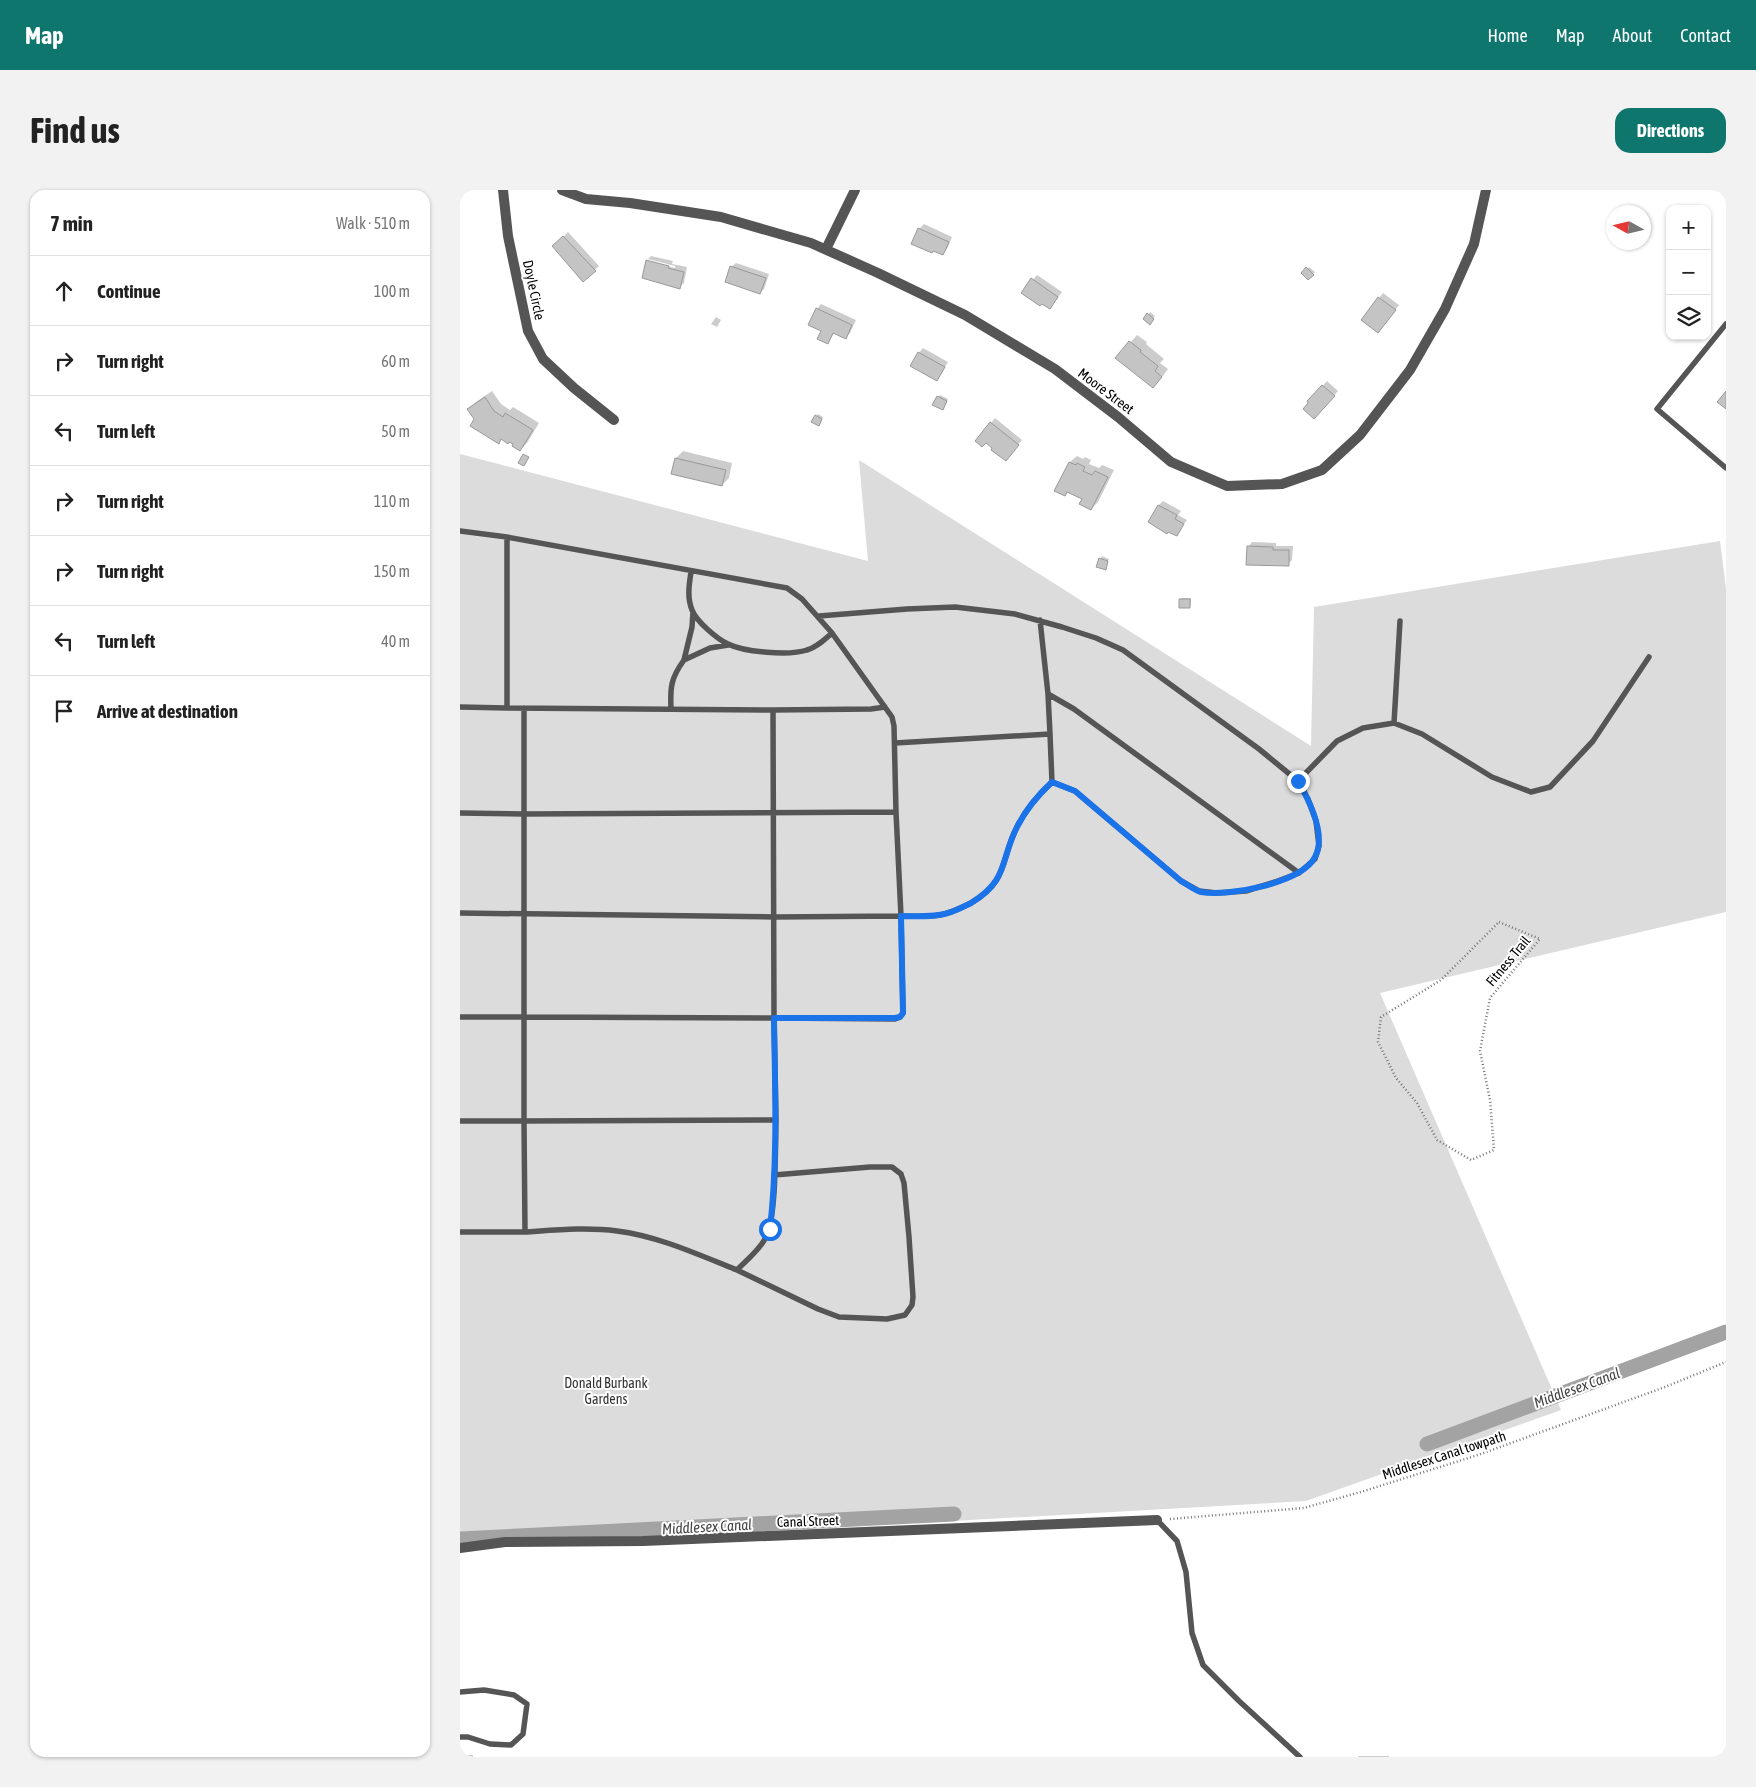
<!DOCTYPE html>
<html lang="en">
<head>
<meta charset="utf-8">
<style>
	body { margin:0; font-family:"Asap Condensed",sans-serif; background:#f2f2f2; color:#222 }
	.controls { position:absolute; right:15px; top:15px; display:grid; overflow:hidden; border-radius:10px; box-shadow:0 1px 4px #0004 }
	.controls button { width:45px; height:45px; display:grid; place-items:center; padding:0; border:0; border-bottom:1px solid #e0e0e0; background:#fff; color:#222; font:25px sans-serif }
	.compass { position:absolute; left:1146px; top:15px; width:45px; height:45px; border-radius:50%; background:#fff; box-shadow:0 1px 4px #0004; rotate:278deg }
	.stop { position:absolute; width:15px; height:15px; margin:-11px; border:4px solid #1a73e8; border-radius:50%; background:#fff }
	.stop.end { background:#1a73e8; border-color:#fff; box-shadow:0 1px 5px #0008 }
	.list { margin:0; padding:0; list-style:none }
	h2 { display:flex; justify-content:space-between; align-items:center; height:65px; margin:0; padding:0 20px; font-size:21px }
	h2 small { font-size:16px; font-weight:400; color:#767676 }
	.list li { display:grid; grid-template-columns:32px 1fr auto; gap:15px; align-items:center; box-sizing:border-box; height:70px; padding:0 20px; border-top:1px solid #e0e0e0 }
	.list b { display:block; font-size:19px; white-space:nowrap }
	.list em { font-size:16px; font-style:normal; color:#767676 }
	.icon { flex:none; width:28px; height:28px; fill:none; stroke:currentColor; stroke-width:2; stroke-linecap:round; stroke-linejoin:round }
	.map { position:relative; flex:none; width:1266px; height:1567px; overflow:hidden; border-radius:15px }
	header { display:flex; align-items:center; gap:30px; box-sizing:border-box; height:70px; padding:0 25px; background:#0f766e; color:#fff }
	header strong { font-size:24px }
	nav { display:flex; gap:28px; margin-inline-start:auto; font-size:18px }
	.intro { display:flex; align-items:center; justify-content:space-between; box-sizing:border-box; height:120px; padding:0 30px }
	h1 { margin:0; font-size:35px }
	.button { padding:12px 22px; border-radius:15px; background:#0f766e; color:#fff; font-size:18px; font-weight:700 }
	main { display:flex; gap:30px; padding:0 30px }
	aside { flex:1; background:#fff; border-radius:15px; box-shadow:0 1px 4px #0004 }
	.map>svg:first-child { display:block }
</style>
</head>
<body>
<header>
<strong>Map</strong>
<nav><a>Home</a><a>Map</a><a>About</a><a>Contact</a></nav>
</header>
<div class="intro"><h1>Find us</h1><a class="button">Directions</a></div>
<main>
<aside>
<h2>7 min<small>Walk · 510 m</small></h2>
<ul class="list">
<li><svg class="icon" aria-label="ahead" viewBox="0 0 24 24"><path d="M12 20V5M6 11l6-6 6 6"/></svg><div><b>Continue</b></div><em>100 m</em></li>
<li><svg class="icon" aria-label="right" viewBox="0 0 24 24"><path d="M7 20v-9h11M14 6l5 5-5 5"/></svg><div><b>Turn right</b></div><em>60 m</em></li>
<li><svg class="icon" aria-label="left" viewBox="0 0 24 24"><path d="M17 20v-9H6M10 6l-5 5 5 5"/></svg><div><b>Turn left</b></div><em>50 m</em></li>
<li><svg class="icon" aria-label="right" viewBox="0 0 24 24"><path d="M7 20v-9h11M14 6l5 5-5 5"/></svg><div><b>Turn right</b></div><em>110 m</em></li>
<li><svg class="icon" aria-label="right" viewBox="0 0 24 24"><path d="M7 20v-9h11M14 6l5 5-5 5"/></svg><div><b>Turn right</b></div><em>150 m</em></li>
<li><svg class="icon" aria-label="left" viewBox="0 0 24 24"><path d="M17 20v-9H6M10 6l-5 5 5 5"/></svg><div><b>Turn left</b></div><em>40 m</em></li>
<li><svg class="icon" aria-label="arrive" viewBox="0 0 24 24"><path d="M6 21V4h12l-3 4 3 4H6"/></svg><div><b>Arrive at destination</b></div></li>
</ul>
</aside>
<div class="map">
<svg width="1266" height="1567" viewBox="0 0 1266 1567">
	<rect width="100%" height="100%" fill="#fff"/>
	<!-- green -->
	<path fill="#dcdcdc" d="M0,264L408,371L399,270L851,556L854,417L1260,351L1266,399V722L920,803L1101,1220L846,1311L475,1332L121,1347L0,1354Z"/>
	<!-- shadow -->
	<path fill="#0003" d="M464,34L492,47L487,59L483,63L459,39Z
		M108,42L139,76L123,91L94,56Z
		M191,66L213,71L212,74L227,77L224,93L219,97L207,94V93L183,87L188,69V72L215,78V76L188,69Z
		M276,73L309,84L304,99L300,103L271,77Z
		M849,77L855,82L848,89L843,83Z
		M577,85L602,102L594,113L563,102Z
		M923,103L939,115L922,137L902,130Z
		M361,114L396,130L390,143L386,147L375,142L368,152L357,119Z
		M690,122L695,126L690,133L685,129Z
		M256,127L261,130L257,137L251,134Z
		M677,145L687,152L686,154L704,169L700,173L708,179L700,190L657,168Z
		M463,158L488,172L477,190L459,163Z
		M867,191L878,201L859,223L849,211Z
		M32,201L41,214L50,220L53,217L79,233L67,253L60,260L55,254L42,248L38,252L16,229L9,219L16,212Z
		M480,205L488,209L484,217L478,207Z
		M358,224L363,227L360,233L356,226Z
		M535,228L562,250L550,265L526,251L531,233Z
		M223,261L272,273L269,288L262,295L213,283L216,268Z
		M617,266L623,269L625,267L631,270L629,274L639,278L642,275L654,280L638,312L631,319L623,309L608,301L604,305L610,272Z
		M703,311L721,321L718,325L727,330L716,345L689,332L699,315Z
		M792,352L816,353V356H833L832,370L828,374L788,357Z
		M642,366L649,369L645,378L637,376Z
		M722,408H731V415L729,417L720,409Z
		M0,1565H13V1567H0Z
		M899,1566H929V1567H898Z"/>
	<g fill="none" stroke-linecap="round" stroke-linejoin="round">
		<!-- canal -->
		<path stroke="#a3a3a3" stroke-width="15" d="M967,1254L1266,1142
			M0,1349L494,1324"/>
	</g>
	<!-- building -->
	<path fill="#c4c4c4" stroke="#999" d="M458,38L489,52L483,65L473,61L472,63L451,54Z
		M103,46L136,81L123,92L92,56Z
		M186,70L209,76L208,78L224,82L220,99L182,88Z
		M270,76L306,88L300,104L265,92Z
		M846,77L854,85L848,90L841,83Z
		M571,88L598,107L590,119L582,114L580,116L561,103Z
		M918,107L936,120L918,143L901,130Z
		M356,118L392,135L386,149L373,143L368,154L357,149L361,141L348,135Z
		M687,123L694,129L690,135L683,129Z
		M669,151L681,160L680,162L698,176L695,181L702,187L693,198L655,168Z
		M458,162L485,177L477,191L450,176Z
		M862,195L875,206L854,229L843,219L848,213L847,211Z
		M1266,201V219L1257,212Z
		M477,206L487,211L483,220L472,215Z
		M25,207L34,221L43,227L45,223L73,240L60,261L52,256L53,254L49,252L48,254L41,249L39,254L10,236L14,229L7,219Z
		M355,225L362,229L359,236L351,232Z
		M530,232L559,255L546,271L531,260L532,258L526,253L522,257L515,251Z
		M63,264L69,267L64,276L58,273Z
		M215,268L266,280L262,296L211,284Z
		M609,272L616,275L617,273L625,277L623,281L632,285L635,281L648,287L631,320L619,314L622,309L607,302L605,306L594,301Z
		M698,315L717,325L715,329L724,334L717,346L708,342L707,344L688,332Z
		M787,356L813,357V360H829V376L786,375Z
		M639,368L648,371L646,380L636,377Z
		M719,409H730V418H719Z"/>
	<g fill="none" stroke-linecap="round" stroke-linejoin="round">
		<!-- path -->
		<path stroke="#777" stroke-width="2.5" stroke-dasharray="1 2.5" stroke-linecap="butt" d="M1039,732L1080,749L1030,808L1020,861L1030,910L1034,960L1011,970L977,950L957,913L936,888L918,852L921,827L981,790Z
			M710,1329L844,1318L904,1301L1018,1265L1205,1197L1266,1172"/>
		<!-- lane -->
		<path stroke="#555" stroke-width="5.5" d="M1266,134L1197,219L1266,278
			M0,341L47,347
			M233,422L232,437L224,470L250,458L268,455
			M359,426L447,419L495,417L555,424L602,437L636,448L663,460L799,559L838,591L848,609L856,631L859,656L855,669L839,683L815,692L786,701L757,703L739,701L721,691L615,601L592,592C578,605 566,619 557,637C540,670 549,691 511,713C501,718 491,723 480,725C467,727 454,726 441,726L436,622
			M580,430L588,504L614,519L839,683
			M0,517L47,518V347L327,398L342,409L372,443C364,450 357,457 347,460C329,466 284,462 268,454C257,449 236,431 232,420C227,408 229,395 231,382
			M47,518L313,520L314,828L64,827V624L436,622L434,536L432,527L372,443
			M211,519C210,497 211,488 224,470
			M313,520L411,519L425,517
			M934,533L940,431
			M590,544L592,592
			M435,553L590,544L588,504
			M838,591L877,551L903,538L934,533L962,544L1032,587L1071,602L1090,597L1133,551L1189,467
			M0,623L64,624V518
			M0,723L314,727L441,726L443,823L440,827L435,829L314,828L316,930L64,931L65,1042H0
			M0,827H64V931H0
			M314,985L410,977H432L441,984L444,993L449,1047L453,1107L452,1115L445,1125L427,1129L379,1127L358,1119L277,1080C287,1070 299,1060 305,1049C317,1029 315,956 316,930
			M65,1042C96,1040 126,1037 157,1041C198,1046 239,1065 277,1080
			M697,1330L717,1351L726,1382L732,1443L743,1475L779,1511L840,1567
			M0,1502L24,1500L54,1505L67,1514L63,1544L51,1555L30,1554L8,1547H0"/>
		<!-- street -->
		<path stroke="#555" stroke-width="10" d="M43,0L48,46L68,141L83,169L114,198L154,230
			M102,0L126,9L170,13L261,27L351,53L418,83L505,125L595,179L658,227L711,272L767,296L822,294L862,280L900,245L950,180L985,119L1014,54L1026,0
			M366,59L395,0
			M0,1358L45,1352L183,1351L697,1330"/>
	</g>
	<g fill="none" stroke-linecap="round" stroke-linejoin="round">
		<!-- route -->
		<path stroke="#1a73e8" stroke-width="6" d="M310,1039C318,969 315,898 314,828H435L440,827L443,823L441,726C454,726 467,727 479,725C491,724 501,718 511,713C549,690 540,670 557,637C566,619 578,605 592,592L615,601L721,691C727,694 734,700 741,702C768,707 842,693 855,667C867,645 849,610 838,591"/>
	</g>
	<g text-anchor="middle" stroke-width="4" stroke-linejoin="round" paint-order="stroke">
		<!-- street labels -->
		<g font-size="14" fill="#000" stroke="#fff">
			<text transform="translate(74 100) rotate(78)" y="5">Doyle Circle</text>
			<text transform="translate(646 201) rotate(37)" y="5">Moore Street</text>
			<text transform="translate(1048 771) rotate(-50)" y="5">Fitness Trail</text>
			<text transform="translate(984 1265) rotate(-18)" y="5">Middlesex Canal towpath</text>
			<text transform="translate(348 1331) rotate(-2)" y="5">Canal Street</text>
		</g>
		<!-- park labels -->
		<g font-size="14" fill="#333" stroke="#fff">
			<text x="146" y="1198">Donald Burbank<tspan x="146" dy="16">Gardens</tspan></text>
		</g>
		<!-- water labels -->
		<g font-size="15" font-style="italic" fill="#444" stroke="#fff">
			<text transform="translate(1117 1198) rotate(-20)" y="5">Middlesex Canal</text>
			<text transform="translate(247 1337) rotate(-3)" y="5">Middlesex Canal</text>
		</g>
	</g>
</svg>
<div class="controls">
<button>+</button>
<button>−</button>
<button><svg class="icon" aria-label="layers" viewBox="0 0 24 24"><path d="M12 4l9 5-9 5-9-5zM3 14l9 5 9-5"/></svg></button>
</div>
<svg class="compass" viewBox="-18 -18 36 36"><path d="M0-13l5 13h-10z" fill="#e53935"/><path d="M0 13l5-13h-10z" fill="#767676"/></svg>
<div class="stop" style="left:310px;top:1039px"></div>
<div class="stop end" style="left:838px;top:591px"></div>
</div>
</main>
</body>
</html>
